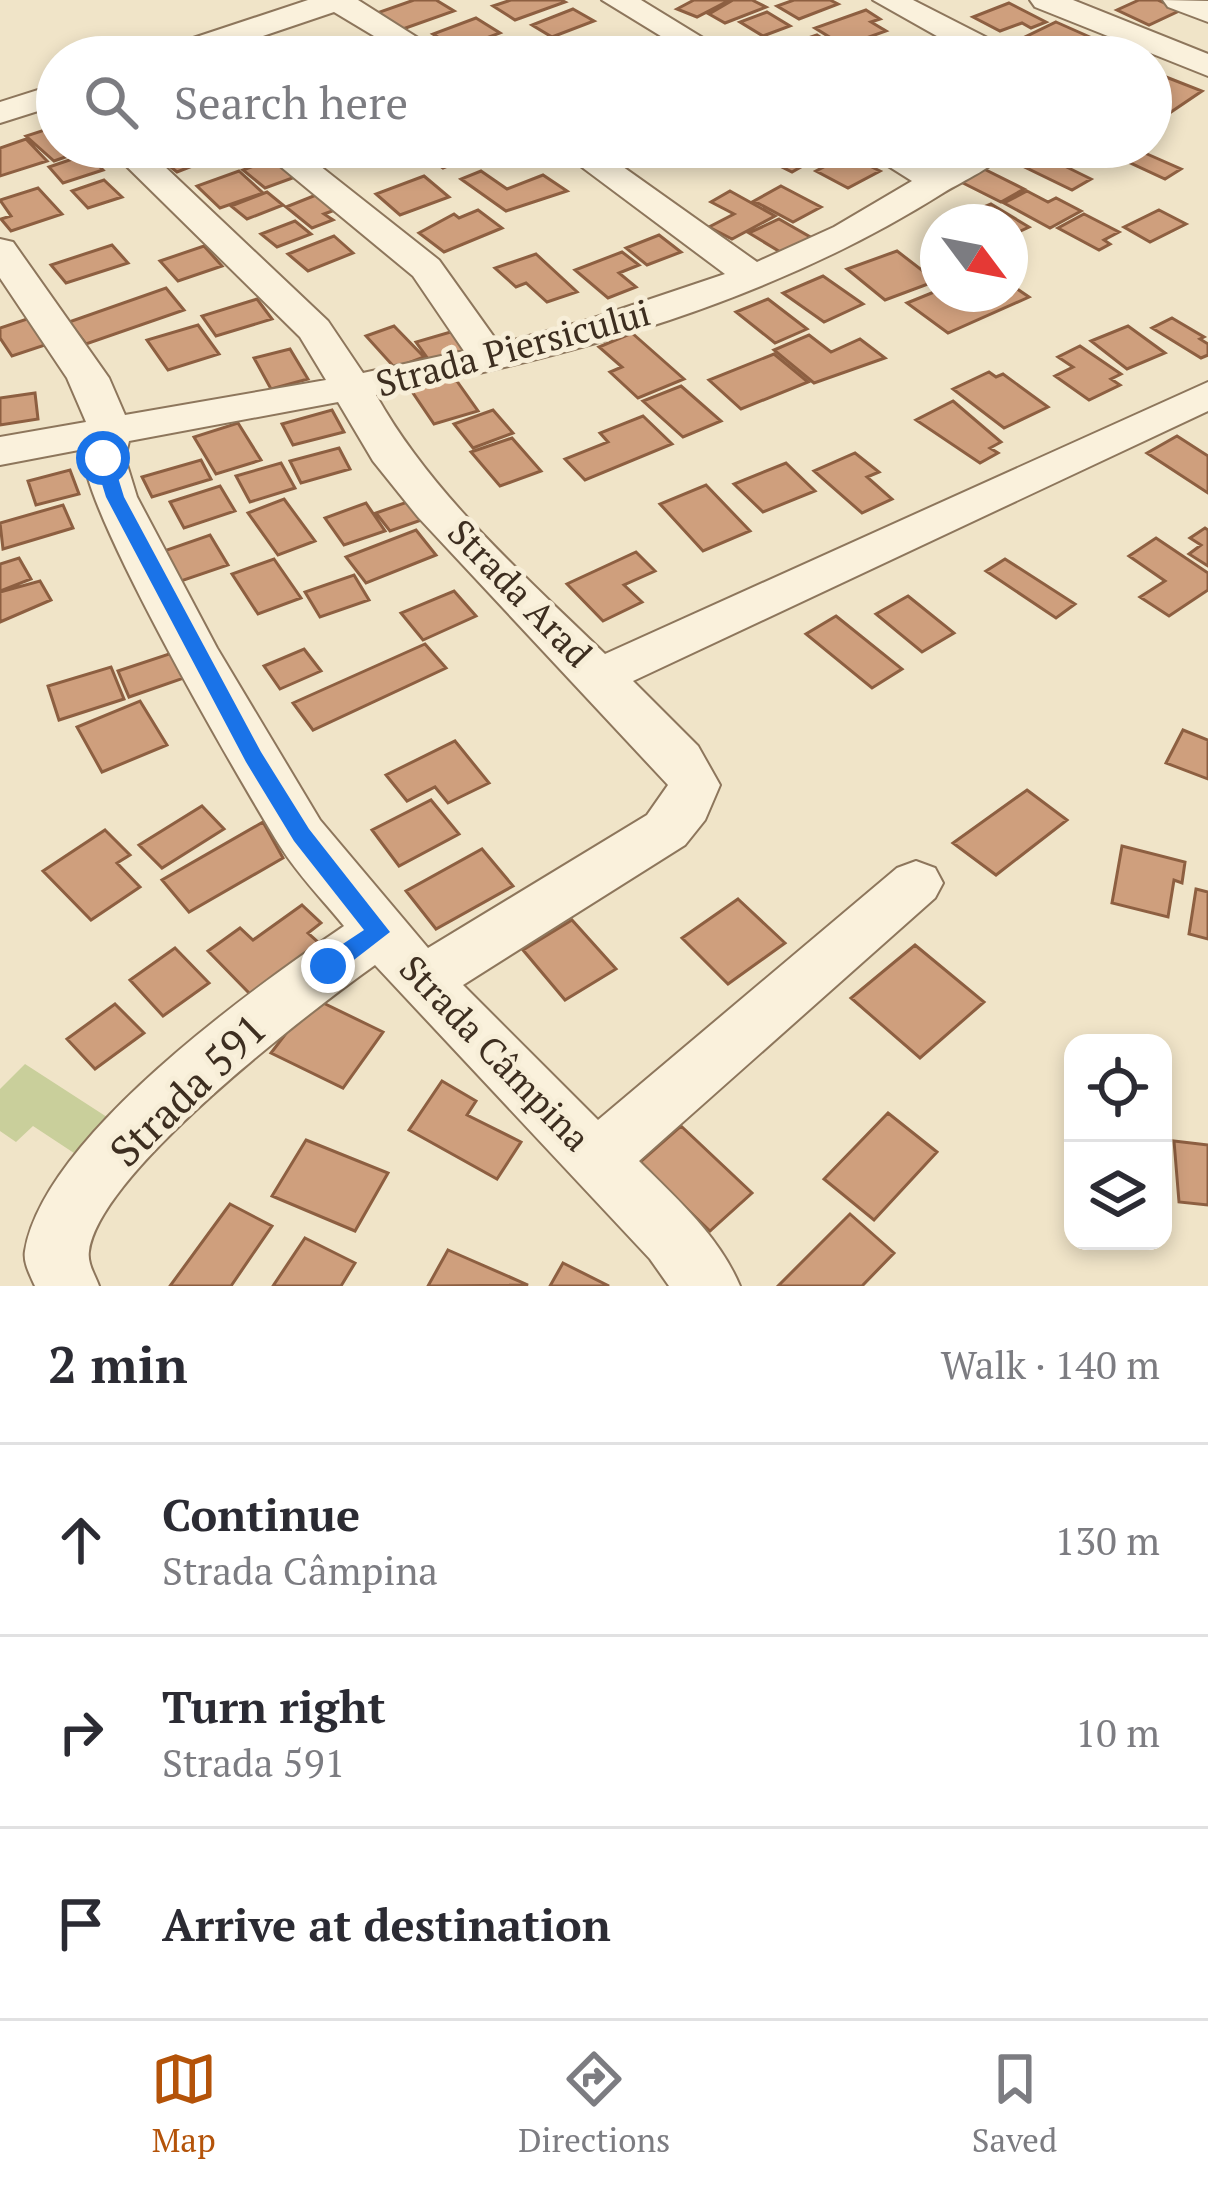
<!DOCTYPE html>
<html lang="en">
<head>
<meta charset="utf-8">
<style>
	body { margin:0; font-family:"PT Serif",serif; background:#f7f7f7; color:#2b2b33 }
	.controls { position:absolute; right:36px; bottom:36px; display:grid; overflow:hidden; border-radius:24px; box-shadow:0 6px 18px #0003 }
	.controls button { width:108px; height:108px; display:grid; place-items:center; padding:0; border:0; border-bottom:3px solid #e1e1e2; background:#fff; color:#2b2b33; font:60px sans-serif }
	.compass { position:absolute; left:920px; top:204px; width:108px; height:108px; border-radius:50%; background:#fff; box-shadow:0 6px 18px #0003; rotate:122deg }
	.stop { position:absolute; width:36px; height:36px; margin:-27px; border:9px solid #1a73e8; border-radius:50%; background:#fff }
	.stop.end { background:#1a73e8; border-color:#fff; box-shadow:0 3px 12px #0008 }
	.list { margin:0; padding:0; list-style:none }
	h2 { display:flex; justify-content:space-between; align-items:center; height:156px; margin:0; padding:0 48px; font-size:51px }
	h2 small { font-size:39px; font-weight:400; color:#7c7c81 }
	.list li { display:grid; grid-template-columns:78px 1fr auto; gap:36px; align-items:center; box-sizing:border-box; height:192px; padding:0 48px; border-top:3px solid #e1e1e2 }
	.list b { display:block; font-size:45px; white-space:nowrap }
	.list p { margin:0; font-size:39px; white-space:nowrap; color:#7c7c81 }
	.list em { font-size:39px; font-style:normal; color:#7c7c81 }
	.icon { flex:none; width:66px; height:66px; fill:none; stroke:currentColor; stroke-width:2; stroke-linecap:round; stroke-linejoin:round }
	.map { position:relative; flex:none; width:1208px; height:1286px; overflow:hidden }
	.search { position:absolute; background:#fff; box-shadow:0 6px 18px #0003; left:36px; right:36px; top:36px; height:132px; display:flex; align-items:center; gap:30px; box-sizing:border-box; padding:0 42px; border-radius:66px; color:#7c7c81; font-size:45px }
	.sheet { height:732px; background:#fff }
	nav { display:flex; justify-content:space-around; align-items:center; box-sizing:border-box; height:168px; border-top:3px solid #e1e1e2; background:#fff; font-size:33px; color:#7c7c81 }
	nav a { display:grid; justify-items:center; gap:6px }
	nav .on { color:#b45309 }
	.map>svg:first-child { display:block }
</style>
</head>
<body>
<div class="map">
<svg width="1208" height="1286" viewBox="0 0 1208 1286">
	<rect width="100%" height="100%" fill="#f0e4c8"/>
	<!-- green -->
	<path fill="#c9cf9b" d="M25,1064L110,1119L77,1155L33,1126L16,1142L0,1131V1089Z"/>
	<!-- building -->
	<path fill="#cf9f7d" stroke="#8d5f41" stroke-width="3" d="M414,0H436L454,11L400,30L374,14Z
		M511,0H561L565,2L515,20L493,6Z
		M694,0H726L728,1L697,17L677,9Z
		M733,0H752L766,7L725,23L709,14Z
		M794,0H830L838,4L799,19L777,6Z
		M1139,0H1158L1181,10L1149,25L1117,10Z
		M1009,3L1046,22L1031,28L1022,23L1000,31L973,17Z
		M573,9L594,21L552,37L532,25Z
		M866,10L880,19L871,22L886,31L844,46L815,28Z
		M767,12L790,26L763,36L740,22Z
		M476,18L500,33L457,49L433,34Z
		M1056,22L1092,38L1059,54L1023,38Z
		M817,35L834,46L801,57H775L767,52Z
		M1103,37L1134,50L1116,57L1088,45Z
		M514,39L541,54L498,57L486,50Z
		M341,40L353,48L345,51L353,57L295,54Z
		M1166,77L1202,91L1171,112L1151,104V87Z
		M57,126V147H94L54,161L26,136Z
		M26,139L47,161L0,176V148Z
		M184,147H241L177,172L158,157Z
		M432,147H455L469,157L443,168L420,152Z
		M777,147H802L820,156L792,172L760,156Z
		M1046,147H1083L1103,157L1087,166Z
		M1030,149L1091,179L1072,190L1010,160Z
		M1138,150L1181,169L1165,179L1122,159Z
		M87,154L103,170L63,183L49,167Z
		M847,155L880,171L848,188L816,171Z
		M276,158L298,176L265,188L243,170Z
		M984,169L1024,189L1001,202L961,182Z
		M239,171L263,193L220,208L197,186Z
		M481,171L507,189L543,175L567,191L506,211L461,179Z
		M424,176L449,197L400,215L376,194Z
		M104,180L122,197L88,208L72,191Z
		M781,186L821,207L793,222L754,201Z
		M38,188L62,214L11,231L1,219L11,216L0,200Z
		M730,191L775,216L732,239L709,227L734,214L711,202Z
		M1027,191L1048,202L1056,198L1081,211L1050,228L1004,203Z
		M267,192L283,205L247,219L231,206Z
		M316,195L335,210L324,214L333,220L312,228L286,207Z
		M991,204L1029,227L1010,236V222H991L974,211Z
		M478,210L502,228L444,252L419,233L454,214L459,218Z
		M1159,210L1186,224L1150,242L1124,227Z
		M1084,214L1119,232L1104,240L1110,244L1099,250L1058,228Z
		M779,219L812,238L782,253L749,233Z
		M295,221L311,234L277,247L261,234Z
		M659,235L681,252L647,265L626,248Z
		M334,236L353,253L308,271L288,254Z
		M112,245L128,263L66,283L51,265Z
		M204,246L222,266L178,281L160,261Z
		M897,251L936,281L885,300L847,269Z
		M622,252L639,265L619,273L636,287L608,298L575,270Z
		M536,254L577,292L547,302L526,283L516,287L495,268Z
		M823,276L863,304L824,322L783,293Z
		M1010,284L1029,297L948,333L907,303L934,292L951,304L976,294H1010Z
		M166,288L184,310L86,344L69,322Z
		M257,299L272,319L216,336L202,316Z
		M768,299L807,329L775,343L736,312Z
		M33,317L51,343L12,356L0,338V328Z
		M1172,318L1204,337L1200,339L1208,344V355L1201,358L1152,328Z
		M198,325L219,354L168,370L147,340Z
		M394,326L424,357L395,368L366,336Z
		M1128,326L1165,353L1127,369L1091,341Z
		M454,331L469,352L431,363L416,342Z
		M632,333L684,379L638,398L610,372L622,367L599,347Z
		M809,335L831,352L860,339L885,358L814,383L774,350Z
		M1080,346L1121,374L1111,379L1120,385L1089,400L1055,376L1073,367L1058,357Z
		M290,349L308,379L271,389L254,358Z
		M774,354L808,382L741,409L709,380Z
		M989,372L996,377L1003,374L1048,407L1004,428L953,389Z
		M454,377L478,411L434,424L411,390Z
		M681,386L721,421L683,437L643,401Z
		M35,393L38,419L0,425V398Z
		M953,401L1001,442L990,448L998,453L980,463L916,420Z
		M332,410L344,432L293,445L282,424Z
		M493,410L513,433L473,448L454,424Z
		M643,416L672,444L585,480L565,459L608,442L600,433Z
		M238,423L261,460L216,474L194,437Z
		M1177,436L1208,456V493L1147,453Z
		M512,438L541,471L500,486L471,452Z
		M339,448L350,469L301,483L290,461Z
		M855,453L879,472L867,477L892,499L862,513L814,471Z
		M201,460L211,479L152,497L142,477Z
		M281,463L295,488L250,502L236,476Z
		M786,463L815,491L763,512L734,484Z
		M70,470L79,494L36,505L28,481Z
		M706,485L750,531L703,551L660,504Z
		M220,486L235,511L184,528L170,502Z
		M284,499L315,541L278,555L248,513Z
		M413,500L427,518L390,531L376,513Z
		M366,503L385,531L344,545L325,518Z
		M63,505L73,528L3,549L0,523Z
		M1205,528L1208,530V566L1189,554L1201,545L1190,538Z
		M416,530L436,555L366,583L346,557Z
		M210,535L228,565L181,581L164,551Z
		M1156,538L1208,573V590L1169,616L1140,597L1165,581L1129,556Z
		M636,552L655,571L624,585L642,602L603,621L567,584Z
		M19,558L31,579L0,591V564Z
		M274,559L301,598L258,614L232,574Z
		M1005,559L1075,604L1056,618L986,571Z
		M354,575L369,600L320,617L305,592Z
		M40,581L51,600L0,622V592Z
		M454,591L476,616L423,640L401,613Z
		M908,596L954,633L922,652L876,614Z
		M836,616L902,669L872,688L806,634Z
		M425,644L446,668L313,730L293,703Z
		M304,649L321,671L280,689L264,666Z
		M172,653L184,678L129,697L118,671Z
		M111,667L124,699L59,720L48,686Z
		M140,701L167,745L102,772L77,727Z
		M1183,730L1208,740V779L1166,763Z
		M455,741L489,783L448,803L435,787L407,801L386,775Z
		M1027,790L1067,820L996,875L953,843Z
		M431,800L459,834L399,866L372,830Z
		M202,806L224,829L162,868L139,845Z
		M263,822L283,858L189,912L162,880Z
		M105,830L130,855L117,863L140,887L91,920L43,871Z
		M1122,846L1185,862L1182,883L1174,880L1168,917L1112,903Z
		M482,849L513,886L436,929L406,891Z
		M1196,889L1208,892V939L1189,934Z
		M738,899L785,943L728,984L682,938Z
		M302,905L321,923L308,933L320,944L251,995L208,951L240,928L253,940Z
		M572,920L616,969L565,1000L523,950Z
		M915,945L984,1002L920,1058L851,998Z
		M175,948L209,983L163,1016L130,980Z
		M313,998L383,1032L343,1088L271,1053Z
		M115,1004L144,1033L95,1069L67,1039Z
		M442,1081L476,1101L467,1115L521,1142L497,1179L409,1130Z
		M888,1113L937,1152L874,1220L824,1179Z
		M681,1126L752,1193L710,1231L639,1163Z
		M306,1140L388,1173L355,1231L272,1196Z
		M1174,1141L1208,1145V1205L1179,1202Z
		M230,1204L272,1226L231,1286H170Z
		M850,1214L894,1253L862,1286H778Z
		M305,1238L355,1263L341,1286H273Z
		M448,1250L528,1285L428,1286Z
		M563,1263L609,1286H550Z"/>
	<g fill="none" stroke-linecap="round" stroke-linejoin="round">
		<defs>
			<path id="minor" d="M308,0H358L448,57H409L334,12L201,57H153L157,50Z
				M602,0H641L734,57H695Z
				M873,0H913L1011,50L1015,57H974Z
				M1030,0H1073L1208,54V76L1035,7Z
				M1163,0L1208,1V22L1168,7Z
				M57,84V105L0,123V102Z
				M107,147H144L328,321L363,373L464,351L413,276L257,147H296L439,260L499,344L588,320L725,274L555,147H595L757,262L834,227L912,181L858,147H901L937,166L968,147H1010C996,167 964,180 943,193C770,302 574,356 376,395C432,495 523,574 605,654L1208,382V411L633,681L698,746L720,785L705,820L685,845L463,985L598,1120L897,868L916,861L935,868L943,883L935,898L639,1161C677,1199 719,1236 740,1286H669L650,1259L375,965C309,1012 100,1172 89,1251C87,1263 95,1275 99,1286H35C30,1275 23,1262 25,1251C44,1137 252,989 344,926C323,900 298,875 280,846C247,793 72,494 84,449L0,465V437L86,422L67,378L0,278V239L13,242L109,378L125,415L326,380L300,337ZM338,402L373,461L418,517L668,785L647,815L428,948L320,820L217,648L137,497L125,458L129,441Z"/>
		</defs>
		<!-- minor casing -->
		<use href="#minor" stroke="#8d765c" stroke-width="4"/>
		<!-- minor -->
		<use href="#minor" fill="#faf1dc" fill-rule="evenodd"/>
	</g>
	<!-- route -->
	<path fill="#1a73e8" d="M103,452L112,458L124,497L261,752L309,829L390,932L337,973H320V959L364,930L294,841L246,762L106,497L94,458Z"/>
	<g text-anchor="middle" stroke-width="10" stroke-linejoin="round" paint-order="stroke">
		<!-- street labels -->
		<g font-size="36" fill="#3d2e20" stroke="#f7eed8">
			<text transform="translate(513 348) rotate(-15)" y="13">Strada Piersicului</text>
			<text transform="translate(520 593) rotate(46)" y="13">Strada Arad</text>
			<text transform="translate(495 1053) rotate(46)" y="13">Strada Câmpina</text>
		</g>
		<!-- near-street labels -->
		<g font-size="42" fill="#3d2e20" stroke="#f7eed8">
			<text transform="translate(188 1090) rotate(-44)" y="15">Strada 591</text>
		</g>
	</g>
</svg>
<div class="controls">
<button><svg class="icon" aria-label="locate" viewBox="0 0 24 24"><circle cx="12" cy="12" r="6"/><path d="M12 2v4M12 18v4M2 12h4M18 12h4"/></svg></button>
<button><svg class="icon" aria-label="layers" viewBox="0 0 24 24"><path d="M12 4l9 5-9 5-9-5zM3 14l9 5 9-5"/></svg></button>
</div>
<svg class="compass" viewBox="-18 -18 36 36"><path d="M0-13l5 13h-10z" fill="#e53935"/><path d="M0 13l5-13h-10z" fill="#7c7c81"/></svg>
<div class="stop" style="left:103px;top:458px"></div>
<div class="stop end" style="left:328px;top:966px"></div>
<div class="search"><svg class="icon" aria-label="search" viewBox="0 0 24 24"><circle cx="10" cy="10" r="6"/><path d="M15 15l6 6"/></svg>Search here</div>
</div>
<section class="sheet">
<h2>2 min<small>Walk · 140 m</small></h2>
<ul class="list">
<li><svg class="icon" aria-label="ahead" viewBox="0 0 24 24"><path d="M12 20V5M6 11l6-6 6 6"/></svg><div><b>Continue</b><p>Strada Câmpina</p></div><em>130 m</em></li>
<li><svg class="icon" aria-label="right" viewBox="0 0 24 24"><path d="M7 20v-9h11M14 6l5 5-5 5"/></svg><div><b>Turn right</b><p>Strada 591</p></div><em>10 m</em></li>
<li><svg class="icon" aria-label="arrive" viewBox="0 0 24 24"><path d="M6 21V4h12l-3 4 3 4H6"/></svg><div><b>Arrive at destination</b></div></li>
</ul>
</section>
<nav>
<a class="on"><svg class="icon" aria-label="map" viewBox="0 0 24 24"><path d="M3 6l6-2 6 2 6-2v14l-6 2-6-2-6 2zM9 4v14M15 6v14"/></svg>Map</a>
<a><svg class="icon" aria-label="directions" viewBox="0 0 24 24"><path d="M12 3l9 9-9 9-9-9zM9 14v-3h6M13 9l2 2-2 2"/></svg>Directions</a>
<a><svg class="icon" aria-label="saved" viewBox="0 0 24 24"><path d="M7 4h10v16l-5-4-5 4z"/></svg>Saved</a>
</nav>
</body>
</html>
